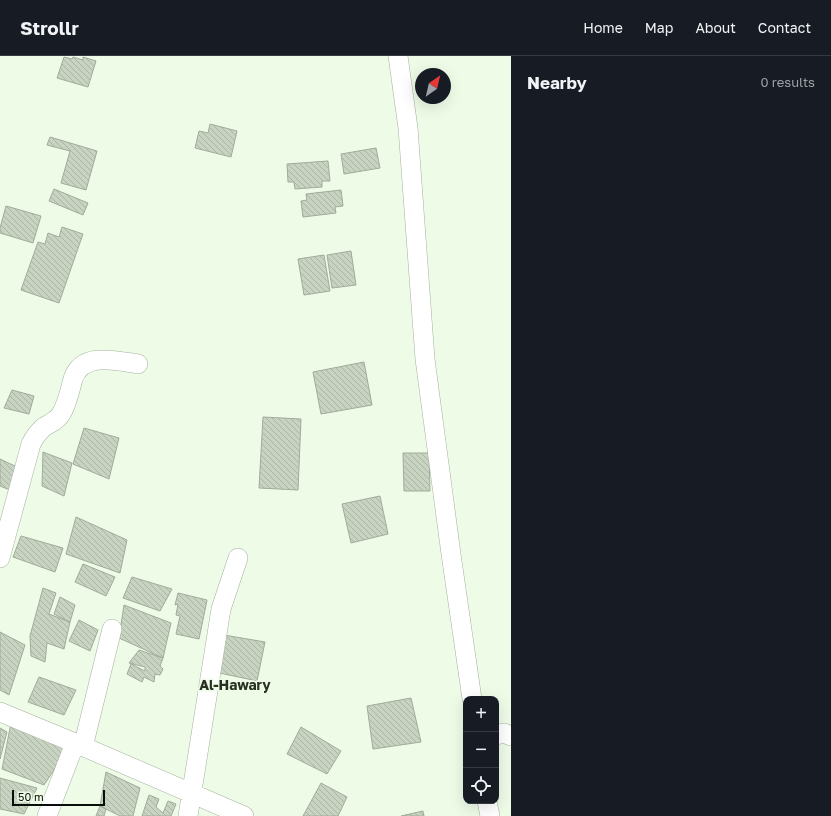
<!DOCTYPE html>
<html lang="en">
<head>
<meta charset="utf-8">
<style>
	body { margin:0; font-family:"Golos Text",sans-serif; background:#242831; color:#f1f3f6 }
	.controls { position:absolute; right:12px; bottom:12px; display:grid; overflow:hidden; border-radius:8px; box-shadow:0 4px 16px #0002 }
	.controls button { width:36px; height:36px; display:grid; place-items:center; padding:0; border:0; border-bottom:1px solid #363941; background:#171b24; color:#f1f3f6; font:20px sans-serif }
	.compass { position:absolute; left:415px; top:12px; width:36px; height:36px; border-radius:50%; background:#171b24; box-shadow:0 4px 16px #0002; rotate:34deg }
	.scale { position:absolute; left:12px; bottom:10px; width:93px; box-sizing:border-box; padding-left:4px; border:2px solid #0a0e08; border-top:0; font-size:11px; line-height:14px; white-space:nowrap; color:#0a0e08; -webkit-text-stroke:3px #eefbe7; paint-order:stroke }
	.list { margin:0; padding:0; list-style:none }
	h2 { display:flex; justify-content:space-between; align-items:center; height:52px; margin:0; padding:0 16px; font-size:17px }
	h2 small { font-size:13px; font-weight:400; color:#9ea1a6 }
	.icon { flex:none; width:22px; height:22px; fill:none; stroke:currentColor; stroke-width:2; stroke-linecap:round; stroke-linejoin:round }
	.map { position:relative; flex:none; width:511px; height:760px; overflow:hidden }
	header { display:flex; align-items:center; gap:24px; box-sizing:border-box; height:56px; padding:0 20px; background:#171b24; border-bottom:1px solid #363941 }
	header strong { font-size:19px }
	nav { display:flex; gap:22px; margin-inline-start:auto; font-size:14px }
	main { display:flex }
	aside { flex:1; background:#171b24 }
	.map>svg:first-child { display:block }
</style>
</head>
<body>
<header>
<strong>Strollr</strong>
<nav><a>Home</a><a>Map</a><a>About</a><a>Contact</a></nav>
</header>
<main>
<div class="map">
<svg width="511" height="760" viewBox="0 0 511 760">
	<defs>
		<pattern id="building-back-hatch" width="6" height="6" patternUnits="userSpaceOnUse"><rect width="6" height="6" fill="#c8d4c1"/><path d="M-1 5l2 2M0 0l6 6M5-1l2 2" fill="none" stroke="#aab5a4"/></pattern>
	</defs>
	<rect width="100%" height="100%" fill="#eefbe7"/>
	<!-- building -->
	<path fill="url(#building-back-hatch)" stroke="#a0ac99" d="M64,1L72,3L73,1L83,4V1L96,5L88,31L57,22Z
		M210,68L237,75L231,101L195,92L199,75L208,77Z
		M50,81L97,95L86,134L61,127L70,95L47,89Z
		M376,92L380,112L344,118L341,98Z
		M328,105L330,125H322V131L295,133L294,126H288L287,108Z
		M54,133L88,147L83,159L49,145Z
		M341,134L343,150L335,151L336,157L303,161L301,145L307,144L306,138Z
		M6,150L41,160L33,187L0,177V172Z
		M62,171L83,178L59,247L21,234L38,186L45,188L48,177L59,181Z
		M351,195L356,229L332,232L327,199Z
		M324,199L330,235L304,239L298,203Z
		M364,306L372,349L321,358L313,316Z
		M12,334L34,340L29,358L4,352Z
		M263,361L301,363L298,434L259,432Z
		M84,372L119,382L109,423L73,408Z
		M43,396L72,407L64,440L42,430Z
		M403,397H429L430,435H404Z
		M0,403L17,411L10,434L0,430Z
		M380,440L388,478L351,487L342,448Z
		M76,461L127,484L120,517L66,498Z
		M21,480L63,492L55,516L13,501Z
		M83,508L115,521L106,540L75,526Z
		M132,521L172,533L160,555L123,542Z
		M43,532L56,537L49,558L70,566L64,593L47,587L45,606L31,600L30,580Z
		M178,537L207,544L199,583L176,578L180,560L176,559L178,548L175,549Z
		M60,541L75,549L70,566L54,558Z
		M124,549L171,567L163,602L119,582Z
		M79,564L98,574L90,595L69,585Z
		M0,576L25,589L9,639L0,634Z
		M224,579L265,586L257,625L215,616Z
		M139,594L163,602L160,610L163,613L160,619L155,618L154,626L144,621L142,626L127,618L131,608L145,615V611L129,607Z
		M39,621L76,634L64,659L28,646Z
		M411,642L421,686L373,693L367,650Z
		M11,667L68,693L44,729L2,713Z
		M301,671L341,695L327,718L287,698Z
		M0,672L7,676L0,703Z
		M106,716L140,732L133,760H120L100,750Z
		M0,722L37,732L24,758L0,753Z
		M321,727L347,741L338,760H303Z
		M149,739L159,743L156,751L163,757L168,745L176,748L171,760H142Z
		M100,750L106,753L104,760H96Z
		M423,755L424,760H401Z"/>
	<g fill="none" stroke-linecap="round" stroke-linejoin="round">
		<defs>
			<path id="minor" d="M398,0L408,72L425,303L451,498L472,643
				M0,502L31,388C34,382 38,376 44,371C50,367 57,365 61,358C67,349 70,334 73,323C82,295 117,305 138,308
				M0,656L75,687L244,760
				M496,679L504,677L511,680
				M83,691L112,573
				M487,745L490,760
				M47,760L75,687
				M188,760L221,553L238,502"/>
		</defs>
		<!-- minor casing -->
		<use href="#minor" stroke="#a5b19e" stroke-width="20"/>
		<!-- minor -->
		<use href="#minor" stroke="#fff" stroke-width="19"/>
	</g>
	<g text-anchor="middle" stroke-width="3.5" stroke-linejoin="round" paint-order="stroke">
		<!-- district labels -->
		<g font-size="14" font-weight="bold" fill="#283122" stroke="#eefbe7">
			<text x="235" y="634">Al-Hawary</text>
		</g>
	</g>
</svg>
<div class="controls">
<button>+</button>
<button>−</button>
<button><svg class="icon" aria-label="locate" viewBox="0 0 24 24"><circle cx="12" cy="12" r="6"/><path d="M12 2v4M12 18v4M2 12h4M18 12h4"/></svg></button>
</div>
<svg class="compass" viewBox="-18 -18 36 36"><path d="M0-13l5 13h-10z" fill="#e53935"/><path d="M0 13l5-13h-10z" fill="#9ea1a6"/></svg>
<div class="scale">50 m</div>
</div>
<aside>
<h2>Nearby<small>0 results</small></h2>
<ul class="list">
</ul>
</aside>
</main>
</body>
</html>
